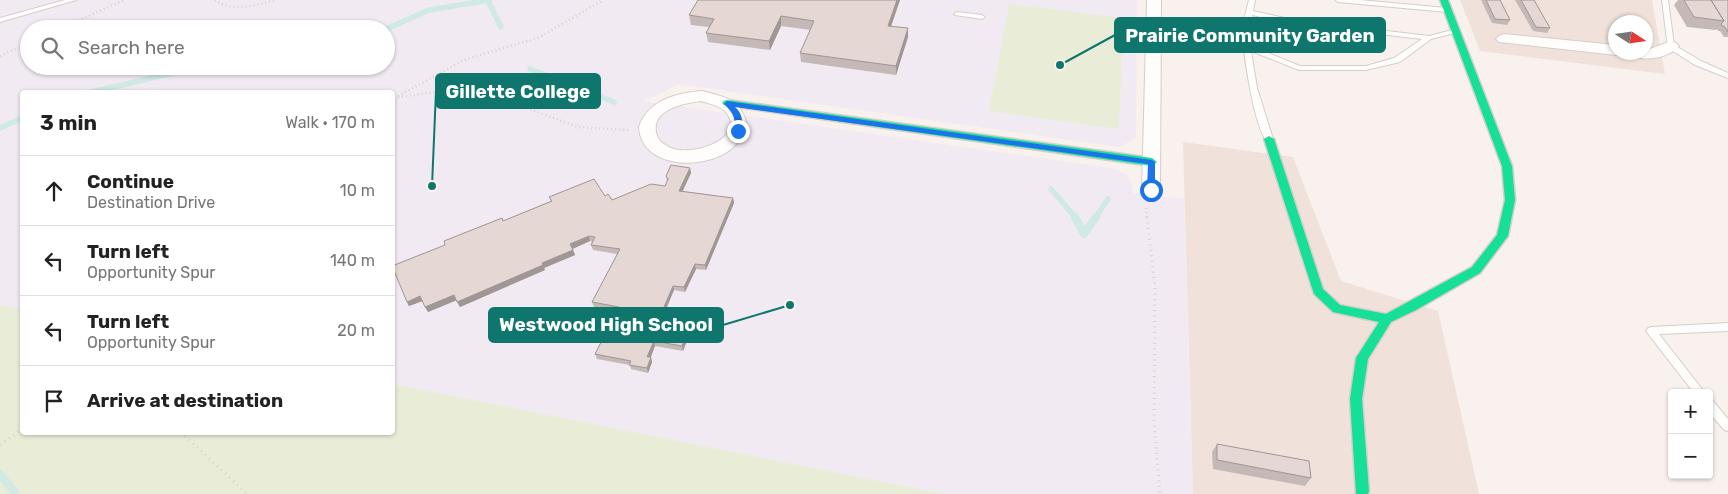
<!DOCTYPE html>
<html lang="en">
<head>
<meta charset="utf-8">
<style>
	body { margin:0; font-family:Rubik,sans-serif; background:#f2f2f2; color:#222 }
	.controls { position:absolute; right:15px; bottom:15px; display:grid; overflow:hidden; border-radius:5px; box-shadow:0 1px 4px #0004 }
	.controls button { width:45px; height:45px; display:grid; place-items:center; padding:0; border:0; border-bottom:1px solid #e0e0e0; background:#fff; color:#222; font:25px sans-serif }
	.compass { position:absolute; left:1608px; top:15px; width:45px; height:45px; border-radius:50%; background:#fff; box-shadow:0 1px 4px #0004; rotate:102deg }
	.stop { position:absolute; width:15px; height:15px; margin:-11px; border:4px solid #1a73e8; border-radius:50%; background:#fff }
	.stop.end { background:#1a73e8; border-color:#fff; box-shadow:0 1px 5px #0008 }
	.list { margin:0; padding:0; list-style:none }
	h2 { display:flex; justify-content:space-between; align-items:center; height:65px; margin:0; padding:0 20px; font-size:21px }
	h2 small { font-size:16px; font-weight:400; color:#767676 }
	.list li { display:grid; grid-template-columns:32px 1fr auto; gap:15px; align-items:center; box-sizing:border-box; height:70px; padding:0 20px; border-top:1px solid #e0e0e0 }
	.list b { display:block; font-size:19px; white-space:nowrap }
	.list p { margin:0; font-size:16px; white-space:nowrap; color:#767676 }
	.list em { font-size:16px; font-style:normal; color:#767676 }
	.icon { flex:none; width:28px; height:28px; fill:none; stroke:currentColor; stroke-width:2; stroke-linecap:round; stroke-linejoin:round }
	.map { position:relative; flex:none; width:1728px; height:494px; overflow:hidden }
	.search { position:absolute; background:#fff; box-shadow:0 1px 4px #0004; left:20px; top:20px; width:375px; height:55px; display:flex; align-items:center; gap:12px; box-sizing:border-box; padding:0 18px; border-radius:28px; color:#767676; font-size:19px }
	.panel { position:absolute; background:#fff; box-shadow:0 1px 4px #0004; left:20px; top:90px; width:375px; height:345px; border-radius:5px }
	.map>svg:first-child { display:block }
</style>
</head>
<body>
<div class="map">
<svg width="1728" height="494" viewBox="0 0 1728 494">
	<rect width="100%" height="100%" fill="#f8f1ed"/>
	<!-- residential -->
	<path fill="#f0e2db" fill-rule="evenodd" d="M1460,0H1652L1665,74L1480,51ZM1616,22H1646V52H1616Z
		M1183,142L1293,157L1341,281L1438,311L1479,494H1193Z"/>
	<!-- education -->
	<path fill="#f2eaf3" fill-rule="evenodd" d="M0,0H1137L1136,138L1119,147L678,84L662,93L643,101L1116,169L1127,175L1132,184L1133,193L1184,199L1193,494H944L393,384L392,92H22V309L0,305ZM29,29H386V66H29Z"/>
	<!-- green -->
	<path fill="#e9edd8" d="M1009,4L1123,18L1119,129L989,111Z
		M0,305L22,309V432H392L393,384L944,494H0Z"/>
	<g fill="none" stroke-linecap="round" stroke-linejoin="round">
		<!-- stream-far1 -->
		<path stroke="#cfe9e5" stroke-width="5.5" d="M488,1L501,27
			M305,29C321,22 333,20 348,29
			M386,29L429,10L490,0
			M530,69L614,102
			M92,92L202,66
			M0,128L22,118
			M1051,189L1076,218
			M1095,218L1108,199"/>
		<!-- stream -->
		<path stroke="#cfe9e5" stroke-width="8" d="M1075,217L1084,234L1096,217
			M0,474L16,494"/>
		<defs>
			<path id="lane" d="M65,0H76L0,22V18Z
				M1249,0H1255L1253,11L1294,20L1429,36L1456,29L1459,31L1458,32L1431,39L1400,62L1366,70H1299L1251,51L1257,88L1273,139L1269,142C1255,135 1243,51 1243,34C1243,21 1246,11 1249,0ZM1252,15L1294,24L1422,39L1394,58L1366,66H1300L1251,46Z
				M1335,0H1360L1447,8L1450,10L1447,12L1338,2Z
				M1662,0H1668L1674,45L1701,61L1728,73V78L1695,65L1668,48Z
				M957,12L982,15L985,17L982,19L955,15L954,14Z
				M1728,323V331L1659,334L1705,393H1694L1646,331L1648,328L1651,327Z
				M1709,400L1713,401L1728,419V431L1724,430L1709,412Z"/>
			<path id="street" d="M1147,0H1161L1160,191L1157,195L1151,197L1145,195L1142,191Z
				M1504,34L1616,45V52H1622L1616,55L1499,42L1496,39L1499,36Z
				M1671,41L1676,43L1679,46C1670,58 1639,64 1629,52H1646V49H1650Z
				M702,91C725,97 741,99 747,125C743,135 739,143 730,150C704,170 641,169 639,127C648,100 676,93 702,91ZM701,101C710,104 723,106 728,115C744,139 692,157 671,148C664,145 657,140 656,132C652,109 685,103 701,101Z"/>
			<path id="fast" d="M1440,0H1448L1512,166L1515,200L1508,236L1480,273L1416,310L1391,322L1368,359L1362,399L1369,491L1368,494H1356L1350,399L1356,358L1379,322L1333,312L1314,294L1264,139L1269,136L1274,139L1323,289L1340,305L1386,314L1472,267L1497,235L1505,200L1502,166Z
				M727,100L1152,158L1157,162L1152,166L724,105L722,103L724,101Z"/>
		</defs>
		<!-- lane casing -->
		<use href="#lane" stroke="#d6cdca" stroke-width="2"/>
		<!-- street casing -->
		<use href="#street" stroke="#d6cdca" stroke-width="2"/>
		<!-- fast casing -->
		<use href="#fast" stroke="#d7cdca" stroke-width="3"/>
		<!-- path-far1 -->
		<path stroke="#dad1d0" stroke-width="2.5" stroke-dasharray="1 3" stroke-linecap="butt" d="M215,0C234,13 255,5 276,0
			M60,29L124,0
			M0,56L29,43
			M398,96L464,60L540,37L603,0
			M394,98L454,89L480,93L505,100L578,127L629,130
			M1146,208L1147,218"/>
		<!-- path -->
		<path stroke="#dad1d0" stroke-width="3" stroke-dasharray="1 4.5" stroke-linecap="butt" d="M1147,217L1155,287L1154,422L1160,494
			M181,432L247,494
			M0,445L22,429"/>
		<!-- lane -->
		<use href="#lane" fill="#fefdfc" fill-rule="evenodd"/>
		<!-- street -->
		<use href="#street" fill="#fefdfc" fill-rule="evenodd"/>
		<!-- fast -->
		<use href="#fast" fill="#16e098" fill-rule="evenodd"/>
	</g>
	<!-- wall -->
	<path fill="#c4b9b6" d="M698,0H900L891,26L908,37L896,75L801,62L800,53L811,30L781,26L770,50L708,42L706,33L709,27L691,25L689,15Z
		M1481,0H1500L1510,20L1507,25L1492,23Z
		M1515,0H1534L1550,28L1547,33L1533,31Z
		M1678,0H1728V37H1724L1720,31H1718L1717,29L1716,30L1687,27L1674,5Z
		M690,168L691,173L683,191L733,198L734,203L706,270L696,269L685,292L674,290L658,328L687,333L688,338L683,351L655,346L650,357L652,362L648,373L631,369L630,365L597,359L595,354L616,311L594,307L592,302L617,254L593,250L591,245L593,242L590,241L573,249L575,255L544,268L545,270L460,307L457,300L428,312L422,301L409,306L407,302L503,221L551,201L549,197L605,196L612,200L665,186L667,182L666,176Z
		M1217,444L1311,478L1305,486L1213,469L1212,452Z"/>
	<!-- shaded-wall -->
	<path fill="#a09694" d="M897,0H900L888,35V26Z
		M781,16V26L770,50L769,41Z
		M908,28V37L896,75V66Z
		M690,168L691,173L680,196L679,191Z
		M733,198L734,203L706,270L705,265Z
		M589,236L590,241L572,249L570,244Z
		M573,250L575,255L544,268L545,270L460,307L457,302L542,263Z
		M695,264L696,269L685,292L684,287Z
		M673,286L674,290L656,333L655,328Z
		M454,295L457,300L428,312L425,307Z
		M420,296L423,301L409,306L407,302Z
		M687,333L688,338L683,351L682,346Z
		M654,341L655,346L649,362L647,357Z
		M651,357L652,362L648,373L647,368Z"/>
	<!-- building -->
	<path fill="#e4d7d4" stroke="#a09694" d="M698,0H897L888,26L908,28L896,66L800,53L814,21L781,16L769,41L706,33L714,19L689,15Z
		M1486,0H1500L1510,20L1495,19Z
		M1521,0H1534L1550,28L1536,27Z
		M1684,0H1711L1724,21L1694,17Z
		M1711,0H1728V32L1724,26H1722L1721,24L1724,21Z
		M671,165L690,168L679,191L733,198L705,265L695,264L684,287L673,286L655,328L687,333L682,346L654,341L647,357H651L647,368L629,365L631,361L595,354L619,307L592,302L620,249L591,245L595,237L589,236L570,244L573,250L542,263L543,265L457,302L454,295L425,307L420,296L407,302L392,266L445,245L444,241L502,218L503,221L552,201L549,197L594,179L605,196L608,194L612,200L651,184L665,186L668,179L666,176Z
		M1217,444L1309,461L1311,478L1217,460Z"/>
	<!-- route -->
	<path fill="#1a73e8" d="M727,101L1152,160L1155,162V190L1151,193L1147,190L1148,164L735,107C743,114 743,122 741,131L738,134L734,131C736,117 733,113 724,104Z"/>
	<!-- callouts -->
	<path fill="none" stroke="#0f766e" stroke-width="2" d="M1060 65L1115 35M432 186L436 91M790 305L723 325"/>
	<g fill="#0f766e" stroke="#fef5ef" stroke-width="2">
		<circle cx="1060" cy="65" r="5"/>
		<circle cx="432" cy="186" r="5"/>
		<circle cx="790" cy="305" r="5"/>
	</g>
	<g fill="#0f766e" stroke="#0f766e" stroke-width="2">
		<rect x="1115" y="18" width="270" height="34" rx="5"/>
		<rect x="436" y="74" width="164" height="34" rx="5"/>
		<rect x="489" y="308" width="234" height="34" rx="5"/>
	</g>
	<g font-size="19" text-anchor="middle" font-weight="bold" fill="#fff">
		<text x="1250" y="42">Prairie Community Garden</text>
		<text x="518" y="98">Gillette College</text>
		<text x="606" y="331">Westwood High School</text>
	</g>
</svg>
<div class="controls">
<button>+</button>
<button>−</button>
</div>
<svg class="compass" viewBox="-18 -18 36 36"><path d="M0-13l5 13h-10z" fill="#e53935"/><path d="M0 13l5-13h-10z" fill="#767676"/></svg>
<div class="stop" style="left:1151px;top:190px"></div>
<div class="stop end" style="left:738px;top:131px"></div>
<div class="search"><svg class="icon" aria-label="search" viewBox="0 0 24 24"><circle cx="10" cy="10" r="6"/><path d="M15 15l6 6"/></svg>Search here</div>
<section class="panel">
<h2>3 min<small>Walk · 170 m</small></h2>
<ul class="list">
<li><svg class="icon" aria-label="ahead" viewBox="0 0 24 24"><path d="M12 20V5M6 11l6-6 6 6"/></svg><div><b>Continue</b><p>Destination Drive</p></div><em>10 m</em></li>
<li><svg class="icon" aria-label="left" viewBox="0 0 24 24"><path d="M17 20v-9H6M10 6l-5 5 5 5"/></svg><div><b>Turn left</b><p>Opportunity Spur</p></div><em>140 m</em></li>
<li><svg class="icon" aria-label="left" viewBox="0 0 24 24"><path d="M17 20v-9H6M10 6l-5 5 5 5"/></svg><div><b>Turn left</b><p>Opportunity Spur</p></div><em>20 m</em></li>
<li><svg class="icon" aria-label="arrive" viewBox="0 0 24 24"><path d="M6 21V4h12l-3 4 3 4H6"/></svg><div><b>Arrive at destination</b></div></li>
</ul>
</section>
</div>
</body>
</html>
